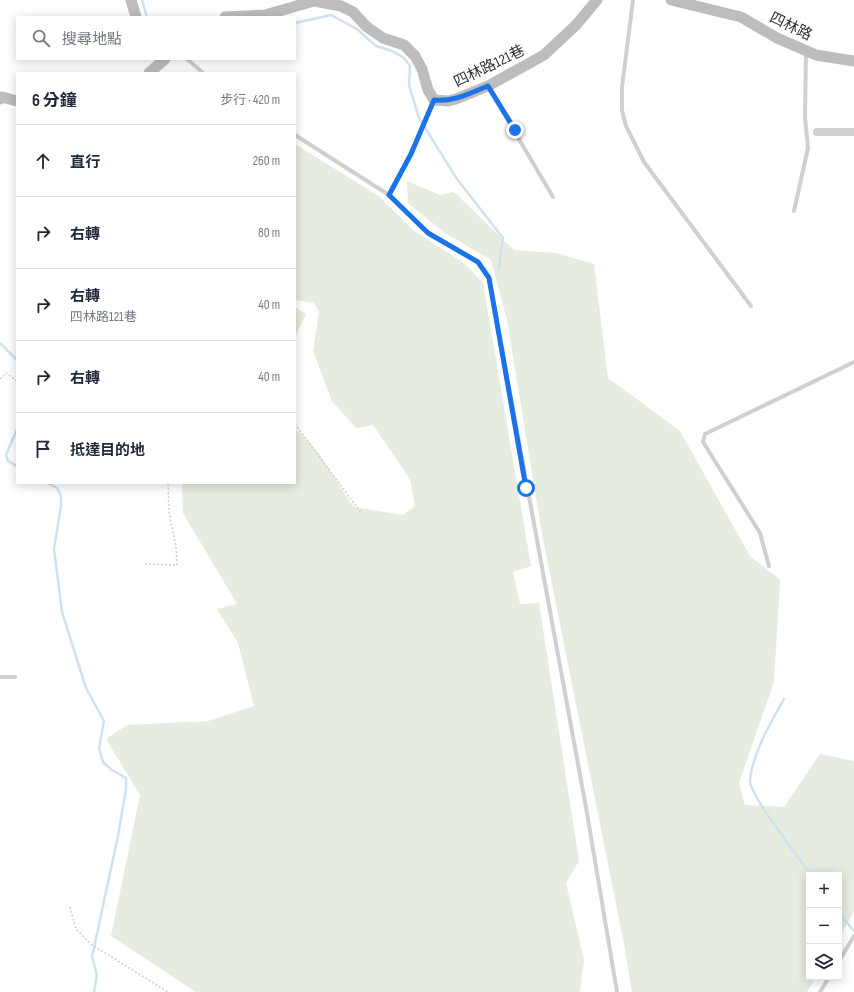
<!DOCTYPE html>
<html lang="zh-TW">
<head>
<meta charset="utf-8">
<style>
	body { margin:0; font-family:"Sofia Sans Condensed","Noto Sans TC",sans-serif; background:#f6f6f7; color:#1f2937 }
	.controls { position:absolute; right:12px; bottom:12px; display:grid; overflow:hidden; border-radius:0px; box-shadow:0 2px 10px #0003 }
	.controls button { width:36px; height:36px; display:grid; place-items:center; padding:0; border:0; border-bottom:1px solid #e0e1e3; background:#fff; color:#1f2937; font:20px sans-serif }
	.stop { position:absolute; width:12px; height:12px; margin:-9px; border:3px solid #1a73e8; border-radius:50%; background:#fff }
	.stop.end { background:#1a73e8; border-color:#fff; box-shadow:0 1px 4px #0008 }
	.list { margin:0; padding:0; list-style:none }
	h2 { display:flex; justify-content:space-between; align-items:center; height:52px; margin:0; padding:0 16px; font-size:17px }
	h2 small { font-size:13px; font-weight:400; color:#747a83 }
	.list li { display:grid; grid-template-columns:26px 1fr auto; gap:12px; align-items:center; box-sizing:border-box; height:72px; padding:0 16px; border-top:1px solid #e0e1e3 }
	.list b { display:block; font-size:15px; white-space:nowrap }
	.list p { margin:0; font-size:13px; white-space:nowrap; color:#747a83 }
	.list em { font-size:13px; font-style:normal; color:#747a83 }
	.icon { flex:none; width:22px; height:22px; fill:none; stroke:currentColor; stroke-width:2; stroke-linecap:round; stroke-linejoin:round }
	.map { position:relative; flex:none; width:854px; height:992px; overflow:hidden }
	.search { position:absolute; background:#fff; box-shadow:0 2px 10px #0003; left:16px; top:16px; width:280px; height:44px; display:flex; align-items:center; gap:10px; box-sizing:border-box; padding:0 14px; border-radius:0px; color:#747a83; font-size:15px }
	.panel { position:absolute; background:#fff; box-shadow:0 2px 10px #0003; left:16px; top:72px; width:280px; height:412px; border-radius:0px }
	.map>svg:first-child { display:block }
</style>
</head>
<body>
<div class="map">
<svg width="854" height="992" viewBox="0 0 854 992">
	<rect width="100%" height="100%" fill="#fff"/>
	<!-- green -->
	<path fill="#e6ecdf" d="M295,144L380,197L412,229L465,264L483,283L531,566L513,572L520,604L539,603L579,861L566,883L584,960L580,992H196L111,936L140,795L106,739L127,725L208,721L254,706L238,643L217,609L237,604L183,513L182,483H295V429C321,449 335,481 354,507L403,515L415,506L410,479L373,425L356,428L332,401L313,351L319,312L314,303L295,300Z
		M407,181L440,195L454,192L514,250L556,253L594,264L608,378L680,431L750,556L780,580L774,682L739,783L745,805L784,807L820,754L854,761V912L839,937V875H809V977H816L807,992H632L624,944L542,534L507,320L491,260L445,233L408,203Z
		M295,307L306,314L295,337Z"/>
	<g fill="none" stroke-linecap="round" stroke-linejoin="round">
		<!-- stream -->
		<path stroke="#cfe2ee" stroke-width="2.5" d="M142,0L147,17
			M295,23L331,15L357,29L376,46L392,51L404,58L410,66L409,85L419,118L457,179L503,238L499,268
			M0,343L17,360
			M17,429L6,455L8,461L17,466
			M47,483L57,488L61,496V506L54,549L62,612L86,688L104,721L99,748L103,762L112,770L126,778V789L118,836L92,957L97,975L94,992
			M784,699C771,722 752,754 750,781C750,796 800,859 811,875
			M839,913L854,931"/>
		<!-- path -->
		<path stroke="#cdcdcd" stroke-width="1.5" stroke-dasharray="2 2" stroke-linecap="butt" d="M0,379L6,373L17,381
			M295,424L362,514
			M145,564L177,565L176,546L169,513L168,483
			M70,907L76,929L92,945L168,992"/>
		<!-- lane -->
		<path stroke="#d0d0d0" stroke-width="4" d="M633,0L622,87V110L626,126L644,162L751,306
			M187,59L203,73
			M489,88L553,197
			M295,135L389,195L428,233L478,262L489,278L587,813L617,992
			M389,195L411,153L433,101
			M794,211L808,148L805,117L806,51
			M769,566L760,533L703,442L705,434L854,362
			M0,677H15
			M839,961L854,936
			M820,992L829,977"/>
		<!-- street -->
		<path stroke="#d0d0d0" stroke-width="8" d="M817,132H854"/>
		<!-- secondary -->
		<path stroke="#bdbdbd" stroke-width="11" d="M131,0L136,17
			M671,0L741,17L777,38L816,55L854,61
			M225,17L265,15L314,1L341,6L353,12L367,27L383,38L404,45L415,56L422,69L428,90L434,100L448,101L456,99L488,86L544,55L576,25L597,0
			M149,73L165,59
			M0,99L2,97L17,101"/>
	</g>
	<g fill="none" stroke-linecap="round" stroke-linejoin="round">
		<!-- route -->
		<path stroke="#1a73e8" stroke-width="5" d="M515,130L488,86C470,93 454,102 434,100L411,154L389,195L428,233L478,262L489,278L526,488"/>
	</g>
	<g text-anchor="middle" stroke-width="4" stroke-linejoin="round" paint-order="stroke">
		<!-- street labels -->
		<g font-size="15" fill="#333" stroke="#fff">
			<text transform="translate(791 26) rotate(26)" y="5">四林路</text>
			<text transform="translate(489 66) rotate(-26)" y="5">四林路121巷</text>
		</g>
	</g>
</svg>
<div class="controls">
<button>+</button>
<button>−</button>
<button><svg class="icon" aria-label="layers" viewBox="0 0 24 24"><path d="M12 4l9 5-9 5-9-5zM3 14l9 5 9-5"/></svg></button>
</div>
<div class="stop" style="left:526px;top:488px"></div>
<div class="stop end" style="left:515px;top:130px"></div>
<div class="search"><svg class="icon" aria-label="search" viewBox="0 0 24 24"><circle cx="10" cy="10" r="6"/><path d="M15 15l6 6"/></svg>搜尋地點</div>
<section class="panel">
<h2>6 分鐘<small>步行 · 420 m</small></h2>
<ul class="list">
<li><svg class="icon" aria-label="ahead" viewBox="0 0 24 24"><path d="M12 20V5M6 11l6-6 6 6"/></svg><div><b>直行</b></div><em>260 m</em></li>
<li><svg class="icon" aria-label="right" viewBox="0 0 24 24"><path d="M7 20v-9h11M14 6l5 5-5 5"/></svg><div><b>右轉</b></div><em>80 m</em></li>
<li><svg class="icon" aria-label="right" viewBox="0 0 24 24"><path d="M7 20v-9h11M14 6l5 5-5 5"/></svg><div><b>右轉</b><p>四林路121巷</p></div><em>40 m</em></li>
<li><svg class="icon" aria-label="right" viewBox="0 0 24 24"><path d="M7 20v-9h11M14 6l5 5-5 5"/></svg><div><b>右轉</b></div><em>40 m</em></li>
<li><svg class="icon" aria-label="arrive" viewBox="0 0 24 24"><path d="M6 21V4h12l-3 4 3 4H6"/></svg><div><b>抵達目的地</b></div></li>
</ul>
</section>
</div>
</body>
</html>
